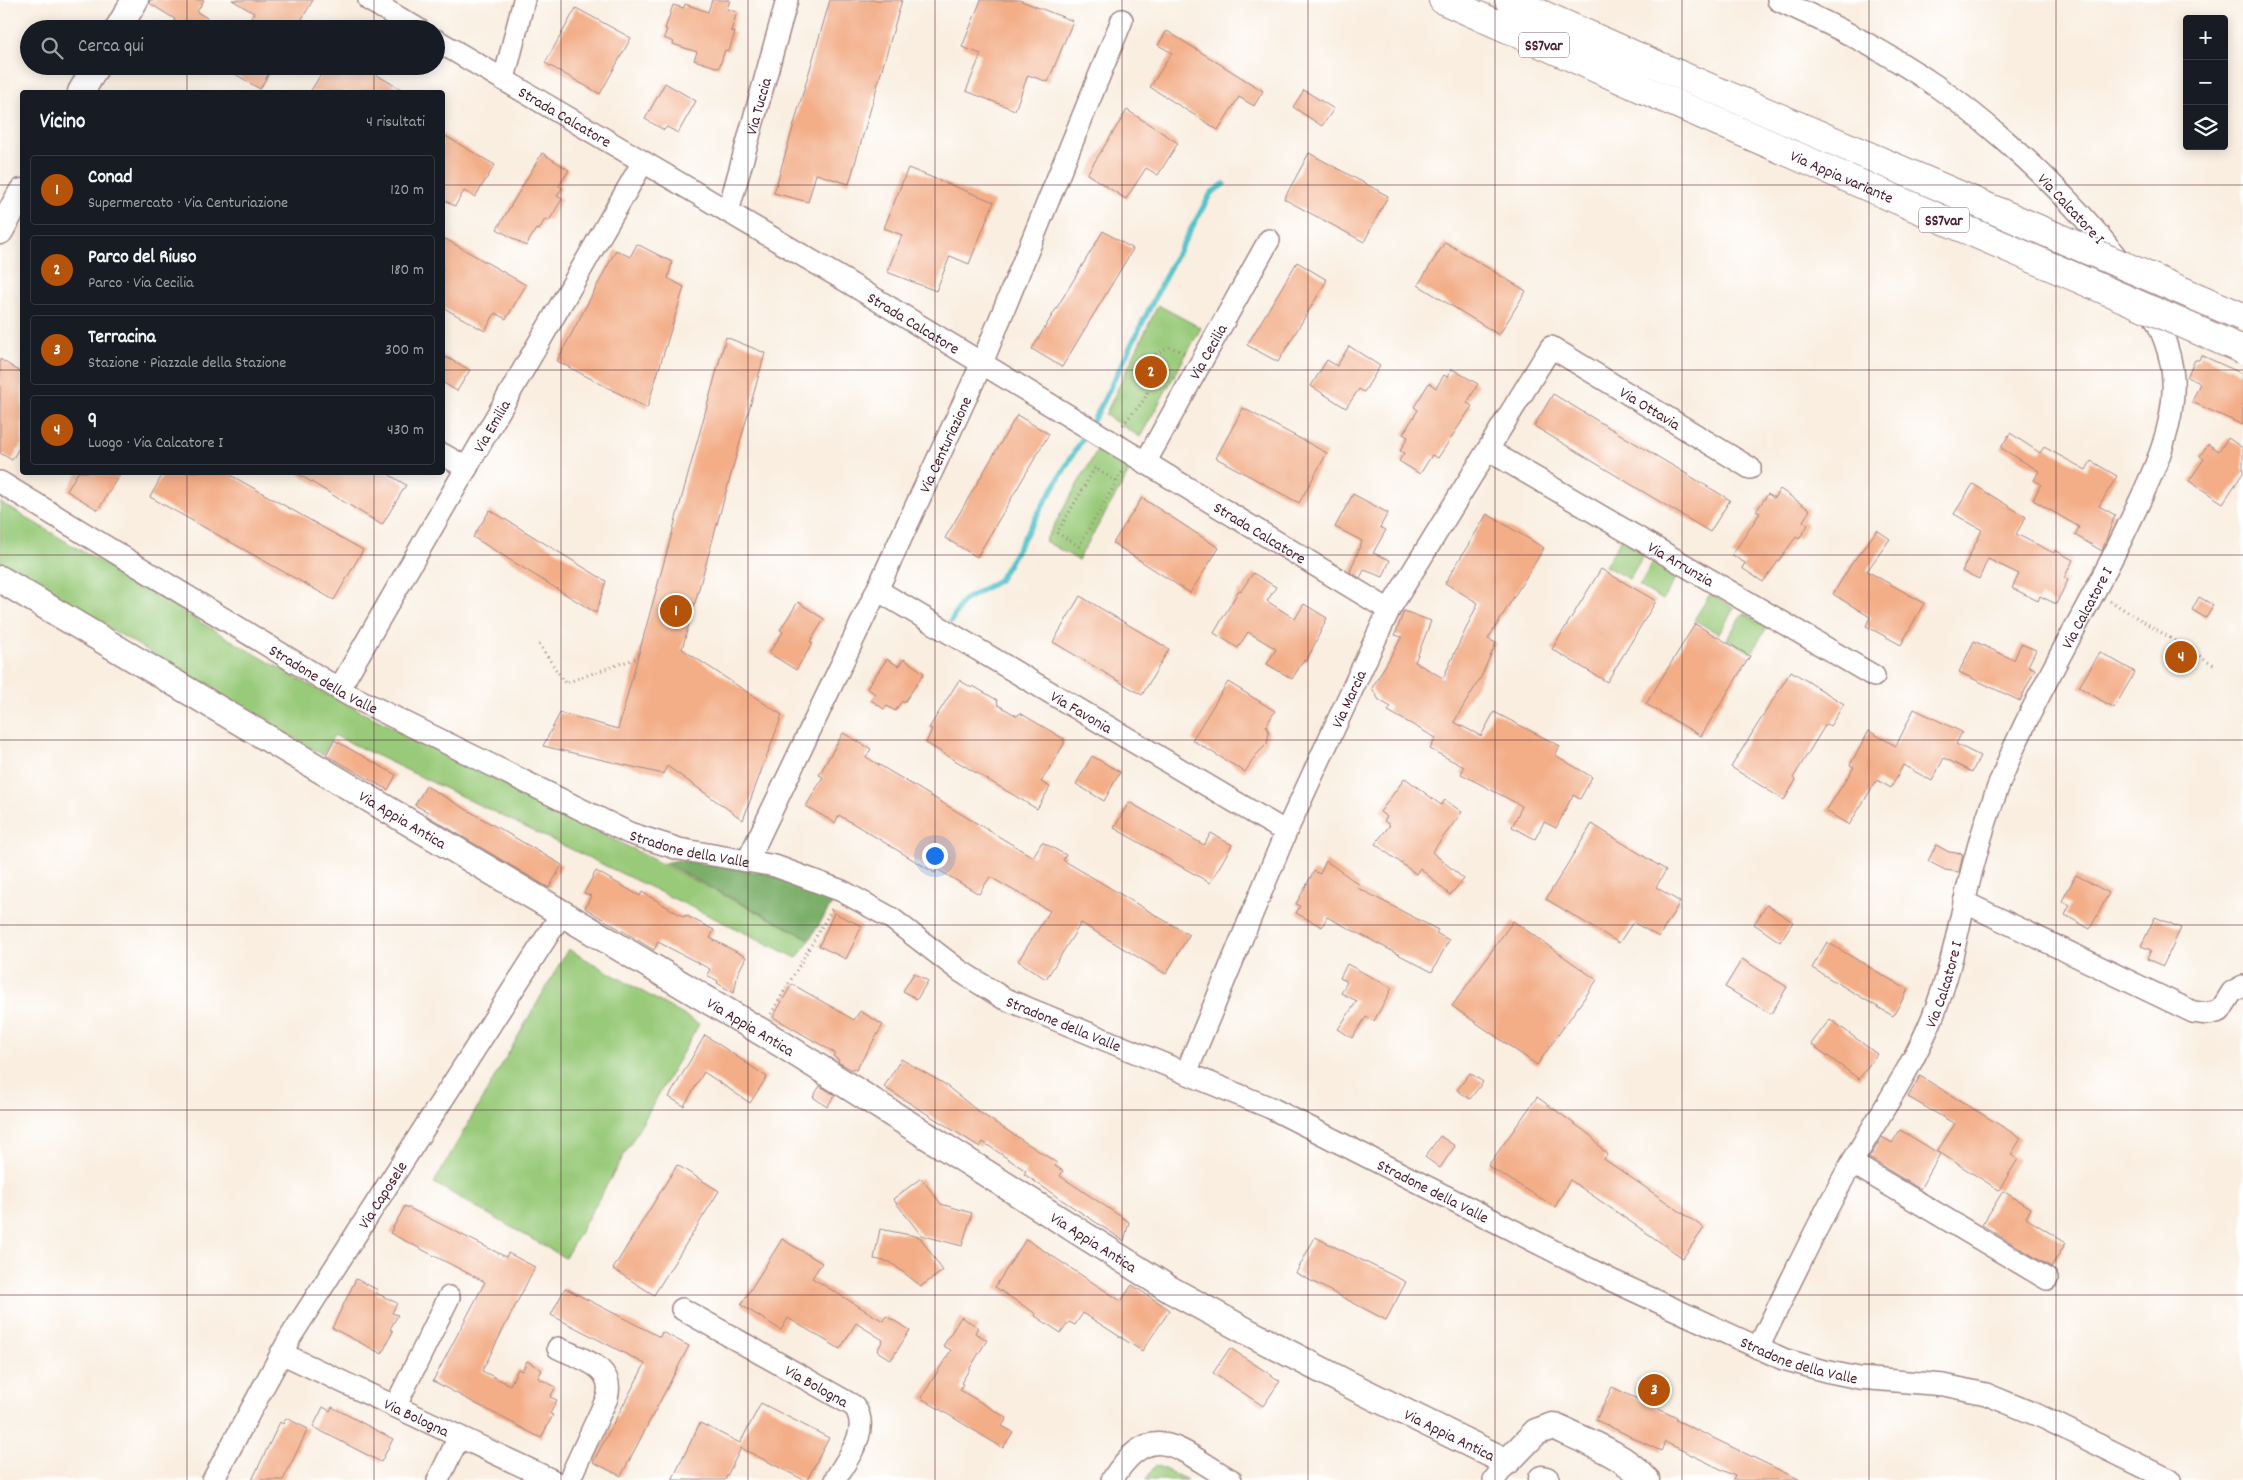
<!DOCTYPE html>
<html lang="it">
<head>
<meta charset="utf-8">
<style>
	body { margin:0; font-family:Dekko,sans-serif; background:#242831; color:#f1f3f6 }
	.controls { position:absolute; right:15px; top:15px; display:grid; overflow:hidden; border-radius:5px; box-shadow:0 2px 12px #0003 }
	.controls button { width:45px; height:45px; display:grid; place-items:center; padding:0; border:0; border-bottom:1px solid #363941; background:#171b24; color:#f1f3f6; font:25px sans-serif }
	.you { position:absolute; left:934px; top:855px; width:18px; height:18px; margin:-12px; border:4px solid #fff; border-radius:50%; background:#1a73e8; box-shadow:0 0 0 8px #1a73e833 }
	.badge { display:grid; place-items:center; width:32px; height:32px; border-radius:50%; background:#b45309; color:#fff; font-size:16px; font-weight:700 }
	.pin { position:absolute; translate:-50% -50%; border:2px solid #fff; box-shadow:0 1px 5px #0006 }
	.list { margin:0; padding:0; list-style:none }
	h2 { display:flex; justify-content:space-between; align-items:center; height:65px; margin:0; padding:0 20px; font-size:21px }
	h2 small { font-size:16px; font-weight:400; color:#9ea1a6 }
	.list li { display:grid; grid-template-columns:32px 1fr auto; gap:15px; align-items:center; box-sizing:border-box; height:70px; margin:0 10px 10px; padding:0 10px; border:1px solid #363941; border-radius:5px }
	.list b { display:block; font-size:19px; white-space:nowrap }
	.list p { margin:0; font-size:16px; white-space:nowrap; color:#9ea1a6 }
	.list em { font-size:16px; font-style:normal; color:#9ea1a6 }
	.icon { flex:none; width:28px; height:28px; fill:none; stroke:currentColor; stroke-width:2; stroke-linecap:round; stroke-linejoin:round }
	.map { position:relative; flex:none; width:2243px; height:1480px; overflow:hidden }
	.search { position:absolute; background:#171b24; box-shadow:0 2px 12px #0003; left:20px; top:20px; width:425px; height:55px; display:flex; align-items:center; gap:12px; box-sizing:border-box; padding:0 18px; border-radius:28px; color:#9ea1a6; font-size:19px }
	.panel { position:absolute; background:#171b24; box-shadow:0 2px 12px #0003; left:20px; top:90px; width:425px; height:385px; border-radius:5px }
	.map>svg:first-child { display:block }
</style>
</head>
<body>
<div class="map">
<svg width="2243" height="1480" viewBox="0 0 2243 1480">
	<rect width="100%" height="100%" fill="#fff"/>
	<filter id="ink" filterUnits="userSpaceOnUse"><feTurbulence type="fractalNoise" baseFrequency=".02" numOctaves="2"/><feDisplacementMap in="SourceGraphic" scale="10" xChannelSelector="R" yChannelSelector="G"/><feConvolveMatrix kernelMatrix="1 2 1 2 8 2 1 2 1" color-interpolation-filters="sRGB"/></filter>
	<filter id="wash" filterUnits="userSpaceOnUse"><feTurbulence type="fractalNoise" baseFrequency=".0096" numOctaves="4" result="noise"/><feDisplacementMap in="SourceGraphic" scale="20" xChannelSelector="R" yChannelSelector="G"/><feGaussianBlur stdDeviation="1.12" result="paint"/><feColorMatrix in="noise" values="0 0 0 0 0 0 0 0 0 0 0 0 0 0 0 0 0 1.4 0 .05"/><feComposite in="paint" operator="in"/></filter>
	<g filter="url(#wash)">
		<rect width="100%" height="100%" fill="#f9eee0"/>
		<!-- green -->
		<path fill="#99ca79" stroke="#727452" d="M1158,305L1201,328L1140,437L1105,415Z
			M1097,450L1131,469L1078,560L1045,541Z
			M0,502L222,635L307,684L810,939L797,958L334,735L323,755L0,563Z
			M1621,539L1645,553L1629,579L1605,566Z
			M1654,560L1678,574L1663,600L1639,586Z
			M1710,594L1734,608L1719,634L1694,620Z
			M1743,613L1767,627L1751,653L1727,639Z
			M568,949L699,1024L565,1258L434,1183Z
			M1156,1465L1187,1480H1145Z"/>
		<!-- forest -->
		<path fill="#7aae69" stroke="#62664a" d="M678,860L777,875L835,899L810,939L664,863Z"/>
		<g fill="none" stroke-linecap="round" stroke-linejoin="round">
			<!-- stream -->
			<path stroke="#54c2ca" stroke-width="5.5" d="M951,621L963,601L999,580L1098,412L1170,267L1211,193L1224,184"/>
		</g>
		<g id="blocks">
			<!-- building -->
			<path fill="#f3ae88" d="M150,0H204L197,12L207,18L200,29H169L175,19L149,3Z
				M232,0H313L296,29H245L254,13Z
				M712,0H730L727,9L737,12L731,31L735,32L729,51L725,50L719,68L694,60L697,52L673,44L674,42L664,38L667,29H665L673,5L684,8L685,4L708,12Z
				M830,0H902L849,184L816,174L808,202L774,193Z
				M981,0H1019L1073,21L1048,82L1028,75L1015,110L966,91L981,54L962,47Z
				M576,8L631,38L600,94L545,63Z
				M1167,31L1263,91L1254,106L1239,97L1218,130L1150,87L1172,53L1158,45Z
				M222,66H273L260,89Z
				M326,66H361L406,92H310Z
				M665,83L696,101L678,133L667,127L664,130L645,119Z
				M1304,90L1334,109L1322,126L1293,107Z
				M1127,110L1178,143L1158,175L1146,168L1126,199L1087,174Z
				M442,134L495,165L475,197L464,191L455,206L442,199Z
				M542,153L569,170L559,186L562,188L557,196L562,199L549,221L545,219L539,230L536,229L526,246L497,229Z
				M1309,153L1388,196L1364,242L1284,199Z
				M908,168L994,202L969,264L950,256L936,291L887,272L902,235L884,228Z
				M1103,231L1133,249L1062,367L1032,349Z
				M442,237L526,285L506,319L495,313L485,331L442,307Z
				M1445,242L1526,291L1499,335L1418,285Z
				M637,244L672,262L668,278L684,287L647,408L557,361L616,250L630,257Z
				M1297,262L1327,280L1278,362L1247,345Z
				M726,337L765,353L682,649L782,715L743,820L667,766L663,774L543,746L560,713L618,729Z
				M1349,346L1380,366L1364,392L1359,389L1346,408L1311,386L1327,360L1337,366Z
				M442,355L470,370L457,391L442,382Z
				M2201,355L2243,374V425L2192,402L2200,383L2187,377L2195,360H2199Z
				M0,359L22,373V443L12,460L0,453Z
				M1452,369L1478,384L1467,403L1472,406L1438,458L1432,455L1420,474L1399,461L1404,453L1400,451L1408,437L1403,434L1418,410L1414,407L1429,383L1436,388L1444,375L1447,377Z
				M1553,394L1730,500L1710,532L1534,426Z
				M1243,408L1327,453L1299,503L1216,458Z
				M1017,415L1049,434L977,557L945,538Z
				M2010,433L2040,453L2044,447L2086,470L2091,461L2117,476L2099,506L2115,515L2102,551L2075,535L2079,527L2033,500L2041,484L2034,480L2039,471L2001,448Z
				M2228,438L2243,448V473L2223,503L2189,481L2204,459L2200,456L2208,444L2219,451Z
				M78,472H121L98,510L67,491Z
				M164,472H225L363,550L334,600L150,497Z
				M295,472H385L406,485L382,525Z
				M1973,484L2026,517L2016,534L2054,553L2055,550L2073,560L2064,578L2068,580L2056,604L2040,596L2038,601L2012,588L2019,574L1988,559L1979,579L1962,571L1982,530L1954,514Z
				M1780,489L1810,510L1803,521L1808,525L1799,539L1796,537L1763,582L1742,568L1745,563L1732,555L1760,513L1756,511L1768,494L1774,498Z
				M1353,494L1388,513L1380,527L1386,530L1373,553L1390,560L1383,577L1364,570L1360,578L1350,572L1362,541L1335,527Z
				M1142,498L1219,548L1190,593L1113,543Z
				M490,510L606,581L596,613L473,537Z
				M1487,514L1544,548L1488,639L1496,643L1481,677L1454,722L1481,736L1494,712L1560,746L1555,755L1592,777L1580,799L1573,795L1556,828L1544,822L1535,839L1512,827L1522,806L1461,774L1464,767L1430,749L1436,738L1388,711L1391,707L1379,700L1372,688L1402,637L1395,635L1404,611L1431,621L1415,662L1443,678L1478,603L1445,583Z
				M1877,530L1890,539L1867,571L1924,603L1901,645L1866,626L1870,617L1833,594L1852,563Z
				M1601,569L1656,601L1607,682L1552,649Z
				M1253,573L1276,587L1267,601L1295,619L1304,604L1327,618L1306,662L1304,660L1292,679L1267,664L1276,649L1248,632L1238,648L1214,633L1239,590L1241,591Z
				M1080,596L1169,649L1142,695L1053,642Z
				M2199,597L2213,605L2206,618L2192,610Z
				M798,602L824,619L810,642L813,643L796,670L769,653L783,632L780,630Z
				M1695,624L1750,656L1701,736L1646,704Z
				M1974,641L2014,660L2021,644L2036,650L2028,666L2035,669L2020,701L1959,672Z
				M2100,652L2135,672L2114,708L2079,687Z
				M887,659L898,666L904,659L924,673L904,703L902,701L895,711L887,706L884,709L871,700L875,694L867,688Z
				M1791,671L1844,704L1830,726L1826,724L1793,778L1796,780L1784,800L1731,767Z
				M959,680L972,688L973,686L997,700L998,705L1017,716L1020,713L1064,739V744L1041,782L1050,787L1037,809L926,743L932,729L929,728Z
				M1228,682L1275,711L1266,726L1269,732L1267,744L1256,755L1245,772L1192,740Z
				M1914,709L1962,732L1956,744L1980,756L1972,772L1944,758L1932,781L1903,765L1891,788L1877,780L1849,825L1826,811L1854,767L1850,765L1869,731L1896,746Z
				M843,733L871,749L866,757L1033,857L1042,842L1066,855L1063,860L1189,935L1166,974L1081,923L1046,979L1018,961L1050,911L990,877L979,894L937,869L935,873L839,815L835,823L806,806L823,777L819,775Z
				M334,740L396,775L388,790L326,755Z
				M1092,756L1120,772L1104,801L1076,784Z
				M1405,778L1441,805L1445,800L1462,812L1432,852L1464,879L1450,895L1420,868L1416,874L1375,844L1390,825L1384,821L1387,817L1380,812Z
				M426,786L562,865L549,888L426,815L428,812L415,805Z
				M1129,802L1204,845L1211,833L1232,845L1210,883L1114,828Z
				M1592,824L1666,870L1656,887L1680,902L1659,937L1633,922L1619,943L1546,899Z
				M1936,845L1949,852L1963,854L1959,872L1945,870L1928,861Z
				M1326,861L1360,885L1358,888L1438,930L1436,933L1449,940L1432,972L1327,917L1322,927L1296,913L1300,906L1296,904L1314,871L1320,874Z
				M596,871L640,896L642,892L684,917L685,915L714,930L710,938L746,957L738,973L734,993L717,983L718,981L707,975L710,969L658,942L654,950L585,908L591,896L584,893Z
				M2076,875L2109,893L2090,929L2065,915L2070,905L2062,901Z
				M1767,905L1793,922L1780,942L1754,924Z
				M834,913L862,926L846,959L819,946Z
				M2155,917L2181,928L2163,966L2147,959L2151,950L2141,946Z
				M1513,921L1597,980L1537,1065L1452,1006Z
				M1827,942L1908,990L1893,1016L1812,968Z
				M1742,959L1787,987L1771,1014L1725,987Z
				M1347,964L1392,988L1374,1021L1366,1017L1352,1038L1338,1029L1357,1001L1341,993L1347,982L1340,978Z
				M914,973L928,981L917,999L903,991Z
				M792,984L854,1020L860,1011L883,1025L856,1070L853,1068L852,1070L838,1062L839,1060L833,1056L835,1053L773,1017Z
				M1830,1019L1877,1054L1859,1079L1811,1044Z
				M705,1035L767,1077L750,1103L704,1072L684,1106L669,1097Z
				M901,1059L943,1083L979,1112L1057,1163L1055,1166L1063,1171L1060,1176L1129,1222L1124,1241L1056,1196L1024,1174L1026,1171L983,1142L980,1147L884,1087Z
				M1470,1073L1483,1082L1470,1099L1457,1090Z
				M1920,1076L2021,1138L2011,1155L2018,1159L1999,1190L1937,1151L1955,1124L1908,1097Z
				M820,1086L835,1095L827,1107L813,1097Z
				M1537,1097L1590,1135L1607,1155L1604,1159L1704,1228L1683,1258L1570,1180L1555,1207L1488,1166Z
				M1900,1130L1940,1154L1920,1189L1869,1158L1882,1137L1892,1143Z
				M1440,1136L1455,1146L1440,1168L1425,1157Z
				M677,1165L719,1191L654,1295L613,1269Z
				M921,1178L941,1204L972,1213L962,1246L921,1235L893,1199Z
				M2003,1191L2031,1208L2026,1218L2066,1243L2051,1267L1982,1225Z
				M405,1206L506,1257L508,1253L535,1267L482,1371L510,1385L518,1369L522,1371L527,1361L542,1370L538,1378L556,1387L550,1397L557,1400L550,1414L553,1415L541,1438L433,1381L485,1282L390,1233Z
				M880,1229L920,1237L943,1271L921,1286L890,1262L874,1259Z
				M1315,1237L1406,1282L1386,1320L1296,1273Z
				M782,1239L822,1263L812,1278L883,1321L886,1316L910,1330L891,1360L877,1351L883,1340L856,1323L840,1349L788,1318L781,1330L741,1305Z
				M1026,1239L1121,1301L1132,1285L1170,1310L1142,1351L1083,1313L1075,1325L1069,1322L1061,1333L1035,1316L1036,1314L995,1287Z
				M356,1279L378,1290L376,1293L397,1303L392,1313L398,1315L390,1329L393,1331L382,1354L332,1328Z
				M565,1288L660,1337L662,1332L689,1346L621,1476L593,1462L645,1364L551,1315Z
				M961,1317L978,1327L975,1333L987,1340L961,1383L963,1384L960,1390L1007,1418L1002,1426L1013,1432L1003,1448L921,1398L951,1350L943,1346Z
				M1230,1348L1280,1381L1263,1406L1213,1373Z
				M1612,1387L1677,1418L1676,1420L1800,1480H1733L1735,1476L1665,1442L1661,1451L1596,1420Z
				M761,1403L829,1438L807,1480H804L741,1448L725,1480H672L700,1423L740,1443Z
				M323,1407L330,1411L332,1407L393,1439L381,1462L313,1427Z
				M286,1418L308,1429L283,1480H252L280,1422L283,1424Z"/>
		</g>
	</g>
	<g filter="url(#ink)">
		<use href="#blocks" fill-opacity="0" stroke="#a28686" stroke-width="1"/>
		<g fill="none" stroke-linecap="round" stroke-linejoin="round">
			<defs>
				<g id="minor">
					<path d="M369,0L418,29"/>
					<path id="s1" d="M436,40L846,281L1389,610"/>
					<path d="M504,79L524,0"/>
					<path id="s2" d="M728,212L787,0"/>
					<path id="s3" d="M1488,450L1874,676"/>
					<path d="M442,454L467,468"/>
					<path id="s4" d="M1145,463L1269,240"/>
					<path id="s5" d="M0,482L347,694L629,833L679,849L775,866L842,891L891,918L960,971L1003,998L1271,1108L1613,1281L1783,1359L1825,1371L1859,1378L1944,1385L1986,1394L2044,1418L2170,1480"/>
					<path id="s6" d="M877,590L1286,832"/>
					<path id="s7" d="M339,689L643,162"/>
					<path id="s8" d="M748,860L877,590L982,363L1122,20"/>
					<path d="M1964,902L2193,1012L2208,1014L2220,1011L2232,992L2243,986"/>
					<path id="s9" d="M1186,1073L1286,832L1389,610L1551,347L1750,468"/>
					<path d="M1852,1163L2047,1279"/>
					<path id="s10" d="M682,1309L854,1406C872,1430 847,1458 835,1480"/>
					<path d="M558,1348C581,1359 616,1366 607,1398L569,1480"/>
					<path id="s11" d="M1758,1348C1788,1287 1817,1225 1850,1166C1878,1116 1912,1069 1933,1016C1953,967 1960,916 1973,866C1983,826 1997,787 2013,750C2046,675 2090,605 2125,532C2148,484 2180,424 2172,369C2158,272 2014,140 1936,86C1886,51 1833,25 1778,0"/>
					<path id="s12" d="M281,1353L552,1480"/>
					<path d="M395,1407L449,1297"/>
					<path id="s13" d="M213,1480L291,1336L562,913"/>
					<path d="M438,1480L459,1437"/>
					<path d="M1112,1480C1152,1415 1180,1451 1231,1480"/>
					<path d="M1494,1480L1507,1462"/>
				</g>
				<g id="tertiary">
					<path d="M118,29L135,0"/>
					<path d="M81,92L96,66"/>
					<path d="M0,231L22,192"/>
					<path id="s14" d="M0,579L780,1043L1171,1290L1248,1332L1354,1387L1507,1462L1536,1432L1553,1426C1585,1441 1622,1453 1646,1480"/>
					<path d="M1542,1479L1546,1480"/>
				</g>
				<path id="trunk" d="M1443,0L1645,90
					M1509,0L1657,65"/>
			</defs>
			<!-- minor casing -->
			<use href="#minor" stroke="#a28686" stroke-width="24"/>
			<!-- tertiary casing -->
			<use href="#tertiary" stroke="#a28686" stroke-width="29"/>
			<!-- trunk casing -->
			<use href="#trunk" stroke="#a28686" stroke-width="30"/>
			<!-- path -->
			<path stroke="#a28686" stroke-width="3" stroke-dasharray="1 4" stroke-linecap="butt" d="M1123,425C1130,414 1143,405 1147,393C1151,380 1148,366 1156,354L1170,347L1185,353
				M1116,481L1095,468L1057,533L1079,546L1123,471
				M2110,601L2216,666
				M539,644L565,683L637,658
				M771,1014L832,909"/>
			<!-- minor -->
			<use href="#minor" stroke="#fff" stroke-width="21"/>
			<!-- tertiary -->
			<use href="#tertiary" stroke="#fff" stroke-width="26"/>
			<!-- trunk -->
			<use href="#trunk" stroke="#fff" stroke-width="28"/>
			<defs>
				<g id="trunk-bridge">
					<path d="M1657,65L2243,317"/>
					<path id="s15" d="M1645,90L2243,350"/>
				</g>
			</defs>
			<!-- trunk-bridge casing -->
			<use href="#trunk-bridge" stroke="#a28686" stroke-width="30" stroke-linecap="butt"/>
			<!-- trunk-bridge -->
			<use href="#trunk-bridge" stroke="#fff" stroke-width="28"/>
		</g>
	</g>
	<!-- grid -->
	<path fill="none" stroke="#4a1f2b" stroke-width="1" stroke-opacity="0.55" d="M187,0V29M374,0V29M561,0V1480M748,0V1480M935,0V1480M1122,0V1480M1308,0V1480M1495,0V1480M1682,0V1480M1869,0V1480M2056,0V1480M187,66V92M374,66V92M0,185H22M442,185H2243M0,370H22M442,370H2243M187,472V1480M374,472V1480M0,555H2243M0,740H2243M0,925H2243M0,1110H2243M0,1295H2243"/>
	<g text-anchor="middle" stroke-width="4" stroke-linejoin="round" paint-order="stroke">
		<!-- shield labels -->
		<g fill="#fff" stroke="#80626b" stroke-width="1">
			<rect x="1519" y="32.5" width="50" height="25" rx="4"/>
			<rect x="1919" y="207.5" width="50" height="25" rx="4"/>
		</g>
		<g font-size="15" font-weight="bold" fill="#4a1f2b">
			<text x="1544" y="50">SS7var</text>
			<text x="1944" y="225">SS7var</text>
		</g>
		<!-- street labels -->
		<g font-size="16" fill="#4a1f2b" stroke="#fff">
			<text dy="6" stroke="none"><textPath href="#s2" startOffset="110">Via Tuccia</textPath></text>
			<text dy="6" stroke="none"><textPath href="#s1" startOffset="150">Strada Calcatore</textPath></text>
			<text dy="6" stroke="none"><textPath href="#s15" startOffset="215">Via Appia variante</textPath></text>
			<text transform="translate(2072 208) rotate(47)" y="6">Via Calcatore I</text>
			<text dy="6" stroke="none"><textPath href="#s1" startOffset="555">Strada Calcatore</textPath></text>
			<text dy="6" stroke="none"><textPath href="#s4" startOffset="128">Via Cecilia</textPath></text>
			<text dy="6" stroke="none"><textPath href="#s9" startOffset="931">Via Ottavia</textPath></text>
			<text dy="6" stroke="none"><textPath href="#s7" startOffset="304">Via Emilia</textPath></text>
			<text dy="6" stroke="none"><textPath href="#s8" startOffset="460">Via Centuriazione</textPath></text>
			<text dy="6" stroke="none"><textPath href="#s1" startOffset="960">Strada Calcatore</textPath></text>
			<text dy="6" stroke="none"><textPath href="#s3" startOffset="224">Via Arrunzia</textPath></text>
			<text dy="6" stroke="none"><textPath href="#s11" startOffset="814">Via Calcatore I</textPath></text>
			<text dy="6" stroke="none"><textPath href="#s5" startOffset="379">Stradone della Valle</textPath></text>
			<text dy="6" stroke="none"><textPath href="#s9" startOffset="408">Via Marcia</textPath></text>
			<text dy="6" stroke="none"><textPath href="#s6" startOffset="238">Via Favonia</textPath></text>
			<text dy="6" stroke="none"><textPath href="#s14" startOffset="469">Via Appia Antica</textPath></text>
			<text dy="6" stroke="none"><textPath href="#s5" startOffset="784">Stradone della Valle</textPath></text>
			<text dy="6" stroke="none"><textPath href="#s11" startOffset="409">Via Calcatore I</textPath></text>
			<text dy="6" stroke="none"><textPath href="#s5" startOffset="1202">Stradone della Valle</textPath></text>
			<text dy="6" stroke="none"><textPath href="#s14" startOffset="874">Via Appia Antica</textPath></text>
			<text dy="6" stroke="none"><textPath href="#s5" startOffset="1608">Stradone della Valle</textPath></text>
			<text dy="6" stroke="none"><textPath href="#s13" startOffset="332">Via Caposele</textPath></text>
			<text dy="6" stroke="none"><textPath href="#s14" startOffset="1279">Via Appia Antica</textPath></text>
			<text dy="6" stroke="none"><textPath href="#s5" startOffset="2012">Stradone della Valle</textPath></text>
			<text dy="6" stroke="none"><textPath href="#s10" startOffset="155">Via Bologna</textPath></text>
			<text dy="6" stroke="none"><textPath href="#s12" startOffset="150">Via Bologna</textPath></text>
			<text dy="6" stroke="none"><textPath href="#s14" startOffset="1684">Via Appia Antica</textPath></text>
		</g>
	</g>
</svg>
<div class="controls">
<button>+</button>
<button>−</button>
<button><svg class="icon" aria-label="layers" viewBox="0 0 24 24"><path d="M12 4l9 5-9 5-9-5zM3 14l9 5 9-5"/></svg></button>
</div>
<div class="you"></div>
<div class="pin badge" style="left:676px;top:611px">1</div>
<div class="pin badge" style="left:1151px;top:372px">2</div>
<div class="pin badge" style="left:1654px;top:1390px">3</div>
<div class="pin badge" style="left:2181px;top:657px">4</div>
<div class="search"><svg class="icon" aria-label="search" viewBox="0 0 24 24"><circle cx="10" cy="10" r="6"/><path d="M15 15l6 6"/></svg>Cerca qui</div>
<section class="panel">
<h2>Vicino<small>4 risultati</small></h2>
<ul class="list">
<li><span class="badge">1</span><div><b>Conad</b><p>Supermercato · Via Centuriazione</p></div><em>120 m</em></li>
<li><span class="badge">2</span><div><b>Parco del Riuso</b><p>Parco · Via Cecilia</p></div><em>180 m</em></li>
<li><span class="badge">3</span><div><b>Terracina</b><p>Stazione · Piazzale della Stazione</p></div><em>300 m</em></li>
<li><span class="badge">4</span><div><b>q</b><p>Luogo · Via Calcatore I</p></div><em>430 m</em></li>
</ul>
</section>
</div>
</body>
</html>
